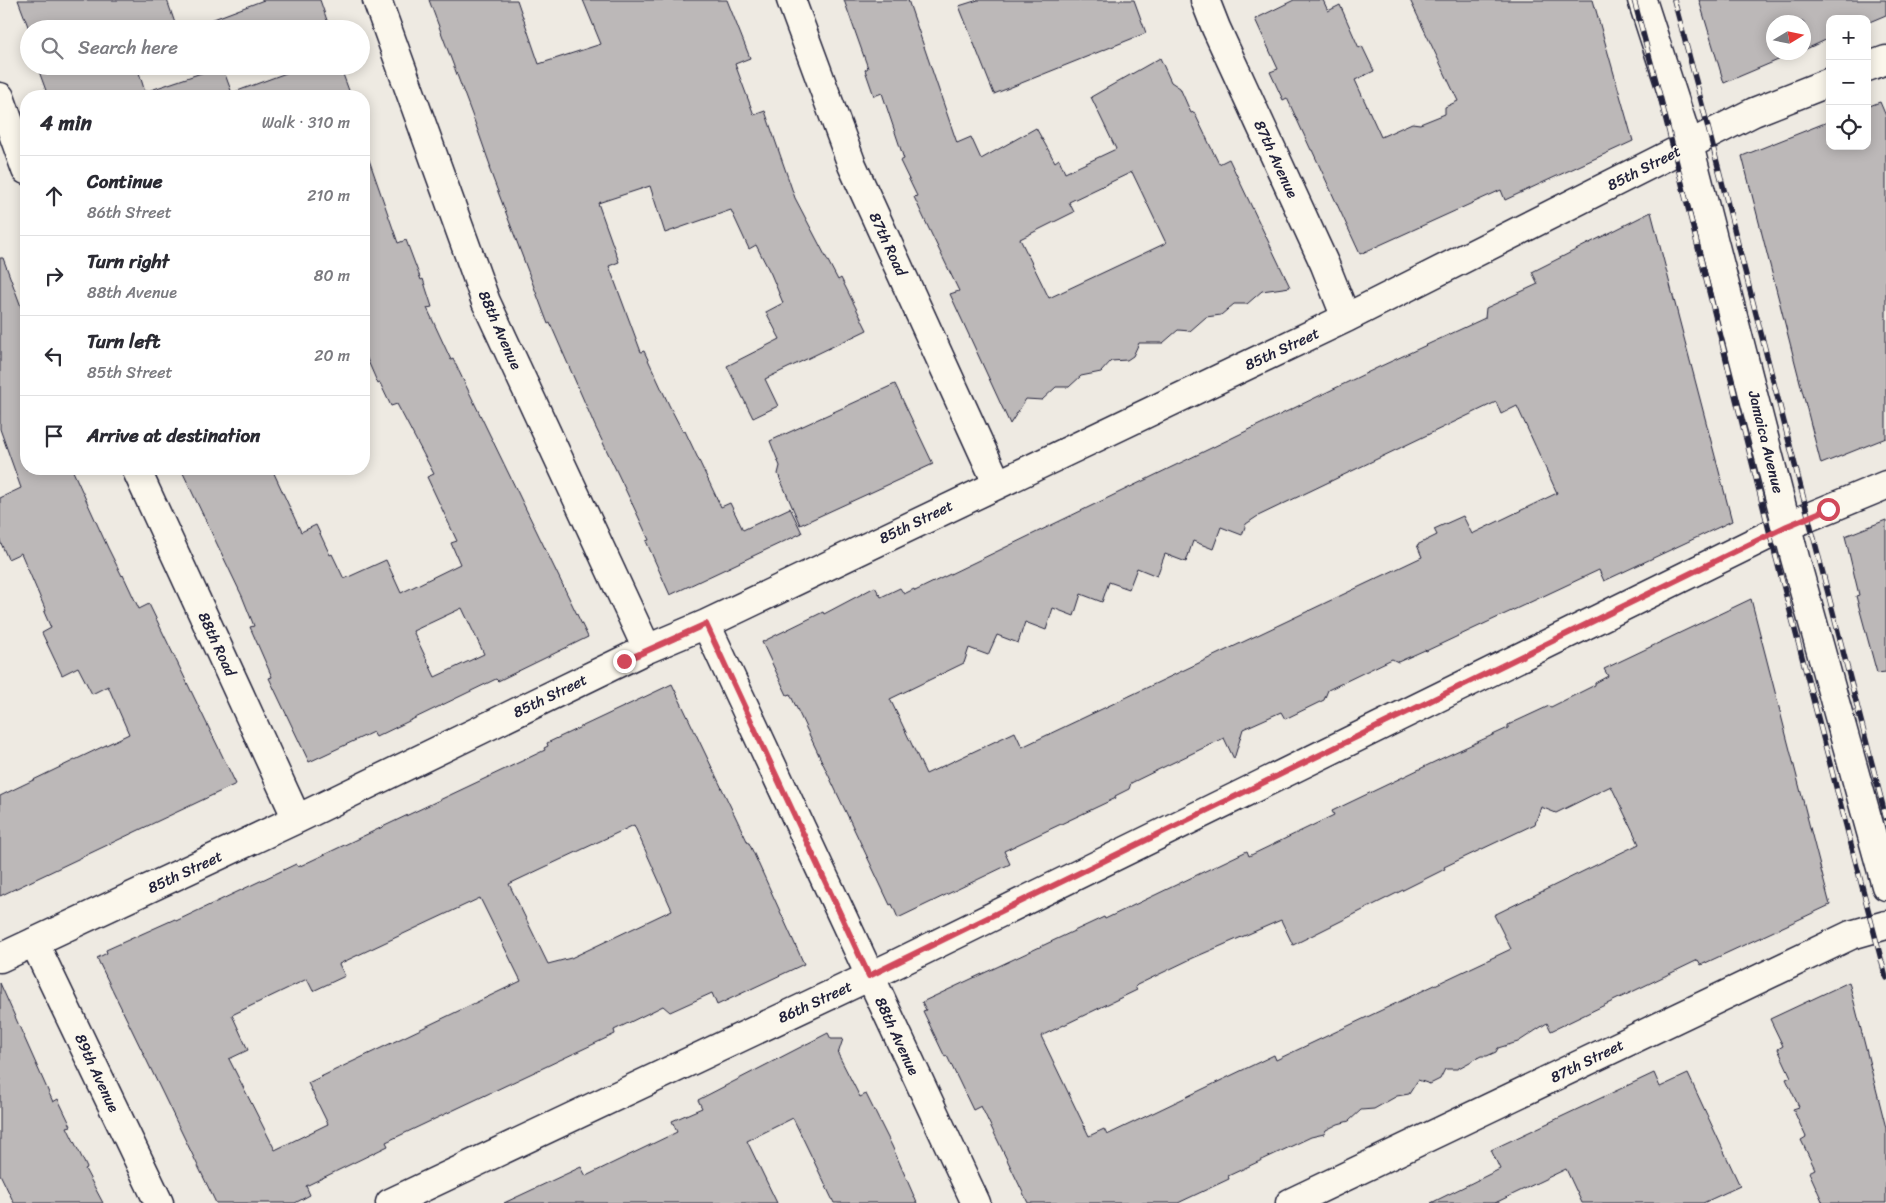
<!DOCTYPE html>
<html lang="en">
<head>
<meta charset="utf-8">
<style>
	body { margin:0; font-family:Sriracha,sans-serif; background:#f7f7f7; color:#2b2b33 }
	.controls { position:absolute; right:15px; top:15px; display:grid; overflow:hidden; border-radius:10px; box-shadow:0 2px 12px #0003 }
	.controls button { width:45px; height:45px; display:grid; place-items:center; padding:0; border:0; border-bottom:1px solid #e1e1e2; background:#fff; color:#2b2b33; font:25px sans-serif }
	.compass { position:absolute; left:1766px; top:15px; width:45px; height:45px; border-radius:50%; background:#fff; box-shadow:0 2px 12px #0003; rotate:80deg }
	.stop { position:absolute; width:15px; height:15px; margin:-11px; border:4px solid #d1495b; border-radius:50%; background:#fff }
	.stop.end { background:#d1495b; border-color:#fff; box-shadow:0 1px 5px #0008 }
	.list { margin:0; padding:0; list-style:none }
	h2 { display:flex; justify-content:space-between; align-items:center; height:65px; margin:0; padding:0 20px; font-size:21px }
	h2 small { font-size:16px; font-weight:400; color:#7c7c81 }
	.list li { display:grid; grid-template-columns:32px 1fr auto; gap:15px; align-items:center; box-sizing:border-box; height:80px; padding:0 20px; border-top:1px solid #e1e1e2 }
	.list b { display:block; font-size:19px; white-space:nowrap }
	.list p { margin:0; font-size:16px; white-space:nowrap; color:#7c7c81 }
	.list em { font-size:16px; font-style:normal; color:#7c7c81 }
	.icon { flex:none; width:28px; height:28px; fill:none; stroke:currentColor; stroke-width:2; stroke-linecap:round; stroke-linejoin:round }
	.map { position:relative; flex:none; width:1886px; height:1203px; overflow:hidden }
	.search { position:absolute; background:#fff; box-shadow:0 2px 12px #0003; left:20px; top:20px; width:350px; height:55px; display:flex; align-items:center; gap:12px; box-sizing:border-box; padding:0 18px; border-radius:28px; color:#7c7c81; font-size:19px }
	.panel { position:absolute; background:#fff; box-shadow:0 2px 12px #0003; left:20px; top:90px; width:350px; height:385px; border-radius:20px }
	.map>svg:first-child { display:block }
</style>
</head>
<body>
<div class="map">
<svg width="1886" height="1203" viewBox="0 0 1886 1203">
	<rect width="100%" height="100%" fill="#eeeae2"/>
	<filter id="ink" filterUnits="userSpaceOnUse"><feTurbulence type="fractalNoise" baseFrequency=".02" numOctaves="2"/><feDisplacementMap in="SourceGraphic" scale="10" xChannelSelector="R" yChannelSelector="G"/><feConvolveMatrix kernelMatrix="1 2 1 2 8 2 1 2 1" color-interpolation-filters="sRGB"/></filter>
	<g filter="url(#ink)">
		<!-- building -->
		<path fill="#bcb8b8" stroke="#22223b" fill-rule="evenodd" d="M18,0H167L177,29H29Z
			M264,0H320L330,29H195V26Z
			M429,0H517L539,64L601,44L583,0H727L750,58L735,64L754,115L765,111L795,198L838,280L841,278L867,330L765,379L778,406L753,418L727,366L780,339L766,312L783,303L771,274L756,245L749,249L731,210L665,233L650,186L598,203L619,262L609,266L641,352L644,351L669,405L683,432L685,431L721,507L730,503L743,530L790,508L802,533L670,595L646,541L649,540L638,516L595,426L550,323L548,324L489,168H491L477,128Z
			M844,0H908L957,143L971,137L981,159L1036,128L1055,162L1059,159L1065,173L1116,149L1091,97L1160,58L1171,82L1180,88L1191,113L1194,112L1219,164L1229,159L1290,287L1262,291L1247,304H1234L1221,315L1206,317L1190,331L1178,330L1163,343H1139L1133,356L1127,360L1111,361L1101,372L1081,376L1069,387H1056L1042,400L1026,399L1010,424L950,294L959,291L930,231L914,197L917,196L900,161L904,159L882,93L874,96L865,70L868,68ZM1132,172L1166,243L1049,298L1020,239L1074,212L1069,202Z
			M978,0H1134L1146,33L994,94L959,6Z
			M1294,0H1323L1328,11L1340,5L1359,48L1362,46L1374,71L1355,80L1381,137L1412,123L1420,124L1445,114V107L1458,101L1410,0H1593L1633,141L1505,200L1501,190L1360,254L1312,150H1311L1287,98L1283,100L1270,72L1278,69L1255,19Z
			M1699,0H1886V15L1867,23V19H1830V38L1804,50V22H1774V52H1797L1724,83Z
			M37,66H137L145,92L222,66L233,96H48Z
			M305,66H340L351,96H233L232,93Z
			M1880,102L1886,116V438L1821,464L1742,156L1830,121V146H1867V107Z
			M364,157H368L398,243L406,240L421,280L423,279L432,307L427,308L451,360L453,359L588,637L498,681L496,679L376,737L373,732L309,762L269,678L272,677L250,627L254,626L242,596L181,469H272L301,532L316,525L330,555L332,554L344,579L386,560L401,593L460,564L451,543L457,541L427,477L434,474L397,404L391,406L380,383L378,384L364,352ZM462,608L484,654L435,677L413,631Z
			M1651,212L1732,521L1604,581L1599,570L1426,651L1425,650L1398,662L1392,659L1365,672L1328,690L1324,700L1285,719L1281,712L1243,729L1234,759L1224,738L1170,764L1131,783L1129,789L1115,796L1116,798L1004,851L1010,864L898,918L892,904L890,905L790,694L787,695L762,642L823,612L824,614L875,587L881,597L900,588L904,594L914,589L915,591L1379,367L1485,318L1486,308L1538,284L1532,272ZM1496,402L1501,414L1517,406L1557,493L1472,534L1463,516L1434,529L1437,535L1417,545L1422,557L1022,747L1015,732L926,774L890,699L964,663L969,648L988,655L997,635L1018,643L1025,622L1046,630L1053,608L1074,616L1081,594L1102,602L1109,582L1129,589L1137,568L1157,576L1165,554L1186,562L1193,541L1213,549L1221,527L1242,535L1246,524L1258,516Z
			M0,258H3L26,320V469H72L108,548L122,576L123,575L139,609L149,604L236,784L0,896V796L129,734L108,686L92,694L78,667L62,675L42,633L51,628L44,612L46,611L21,553L8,559L0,541V498L21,488L0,429Z
			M895,384L933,464L800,525L778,474L780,466L770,441Z
			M1886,520V672L1877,673L1856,596L1859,595L1845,536Z
			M1751,599L1830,905L1701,965L1698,960L1551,1031L1547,1023L1518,1042L1498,1048L1496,1052L1487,1056H1481L1457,1069H1445L1440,1079L1430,1084L1418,1080L1409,1094L1397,1096L1374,1109L1361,1110L1349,1121L1338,1124L1326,1130L1324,1134L1311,1137L1228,1176L1229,1179L1178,1203H1028L981,1106L973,1110L947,1056L945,1057L923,1011L926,1010L922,1002L1104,917L1105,919L1247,851L1249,856L1274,844L1334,815L1332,811L1451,754L1508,728V725L1549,706L1551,707L1595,685V683L1608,676L1604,669ZM1611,786L1639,844L1494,915L1511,949L1276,1060L1274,1055L1107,1135L1104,1129L1089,1136L1041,1036L1137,990L1135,987L1137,985L1193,958L1281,920L1293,945L1445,869L1444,867L1535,824L1541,807L1556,813Z
			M672,684L748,843H749L804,964L717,1005L712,993L670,1012L663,1006L614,1030L615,1034L386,1142L388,1146L306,1186L310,1195L295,1203H216L97,958L107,953L106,950L175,919L176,921L296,864L298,867L522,761L545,750L544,748L548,746L547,743ZM634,825L672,910L571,958L548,964L509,884ZM480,898L521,981L308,1083L328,1124L275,1150L229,1059L248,1050L232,1015L307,979L313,991L345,976L339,964Z
			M1849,982L1886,1128V1203H1823L1809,1172L1815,1169L1801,1140L1806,1137L1793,1109L1799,1107L1786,1079L1791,1077L1778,1049L1783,1046L1770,1019Z
			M0,983L53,1102L58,1099L71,1126L67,1127L87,1168L85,1169L103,1203H14L0,1174Z
			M828,1033L831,1039H843L838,1054L860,1097L866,1094L892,1146L917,1203H834L793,1118L747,1141L777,1203H504L581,1167L586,1176L677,1132L672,1121L702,1108L698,1100Z
			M1654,1073L1660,1087L1688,1074L1740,1186L1703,1203H1582L1566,1169L1495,1203H1431L1500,1169L1491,1150Z"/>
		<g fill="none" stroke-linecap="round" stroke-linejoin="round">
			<defs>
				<path id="minor" d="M377,0L486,302L647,649
					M791,0L852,165L997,483
					M1205,0L1216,28L1325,265L1346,318
					M1867,67L1886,60
					M0,97L26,170
					M136,469L297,819
					M706,624L976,1203
					M34,942L159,1203
					M0,958L297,819L647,649L706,624L1346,318L1754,112L1830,82
					M390,1203L898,963L1787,526L1886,485
					M1290,1203L1851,935L1886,925"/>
				<path id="secondary" d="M1642,0L1689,145L1795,558L1886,886"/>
			</defs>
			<!-- minor casing -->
			<use href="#minor" stroke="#22223b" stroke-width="31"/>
			<!-- secondary casing -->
			<use href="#secondary" stroke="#22223b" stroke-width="31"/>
			<!-- minor -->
			<use href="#minor" stroke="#fbf7ec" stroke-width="28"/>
			<!-- secondary -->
			<use href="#secondary" stroke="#fbf7ec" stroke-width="28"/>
			<defs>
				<path id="rail" d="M1634,0L1660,96L1772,542L1886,978
					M1674,0L1697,85L1886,818"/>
			</defs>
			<!-- rail casing -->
			<use href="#rail" stroke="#22223b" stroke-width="5.5"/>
			<!-- rail -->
			<use href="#rail" stroke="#fbf7ec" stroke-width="4" stroke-dasharray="11" stroke-linecap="butt"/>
		</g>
	</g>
	<g fill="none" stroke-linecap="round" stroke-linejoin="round" filter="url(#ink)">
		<!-- route -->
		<path stroke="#d1495b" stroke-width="6" d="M624,661L706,624L869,976L1787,526L1828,509"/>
	</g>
	<g text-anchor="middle" stroke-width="4" stroke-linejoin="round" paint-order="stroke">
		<!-- street labels -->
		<g font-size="15" fill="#22223b" stroke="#fbf7ec">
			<text transform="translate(1276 159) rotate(65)" y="5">87th Avenue</text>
			<text transform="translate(1644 168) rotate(-27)" y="5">85th Street</text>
			<text transform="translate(888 244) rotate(65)" y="5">87th Road</text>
			<text transform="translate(500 330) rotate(66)" y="5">88th Avenue</text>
			<text transform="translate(1282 349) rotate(-25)" y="5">85th Street</text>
			<text transform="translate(1766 442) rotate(76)" y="5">Jamaica Avenue</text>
			<text transform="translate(916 522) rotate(-26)" y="5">85th Street</text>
			<text transform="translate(217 644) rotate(65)" y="5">88th Road</text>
			<text transform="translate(550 696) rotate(-26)" y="5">85th Street</text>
			<text transform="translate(185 872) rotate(-25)" y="5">85th Street</text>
			<text transform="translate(815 1002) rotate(-25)" y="5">86th Street</text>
			<text transform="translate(897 1036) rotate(65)" y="5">88th Avenue</text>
			<text transform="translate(1587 1061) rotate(-26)" y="5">87th Street</text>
			<text transform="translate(97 1073) rotate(65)" y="5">89th Avenue</text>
		</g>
	</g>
</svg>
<div class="controls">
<button>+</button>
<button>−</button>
<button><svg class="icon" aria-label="locate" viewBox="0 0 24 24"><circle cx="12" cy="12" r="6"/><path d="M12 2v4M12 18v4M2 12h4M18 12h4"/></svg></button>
</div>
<svg class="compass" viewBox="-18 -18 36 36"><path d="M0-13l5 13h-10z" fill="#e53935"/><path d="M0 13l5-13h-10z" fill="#7c7c81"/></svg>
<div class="stop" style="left:1828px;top:509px"></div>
<div class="stop end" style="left:624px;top:661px"></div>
<div class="search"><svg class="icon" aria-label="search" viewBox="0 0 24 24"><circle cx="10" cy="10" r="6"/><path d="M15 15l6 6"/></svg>Search here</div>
<section class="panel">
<h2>4 min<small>Walk · 310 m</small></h2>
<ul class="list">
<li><svg class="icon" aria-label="ahead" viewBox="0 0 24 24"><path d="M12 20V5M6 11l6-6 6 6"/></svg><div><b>Continue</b><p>86th Street</p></div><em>210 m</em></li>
<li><svg class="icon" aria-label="right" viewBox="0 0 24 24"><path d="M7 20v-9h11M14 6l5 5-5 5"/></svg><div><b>Turn right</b><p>88th Avenue</p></div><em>80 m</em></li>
<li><svg class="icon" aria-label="left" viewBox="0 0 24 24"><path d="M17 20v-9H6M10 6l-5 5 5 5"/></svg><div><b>Turn left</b><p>85th Street</p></div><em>20 m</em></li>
<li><svg class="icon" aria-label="arrive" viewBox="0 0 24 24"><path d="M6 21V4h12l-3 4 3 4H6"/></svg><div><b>Arrive at destination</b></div></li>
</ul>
</section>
</div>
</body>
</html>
